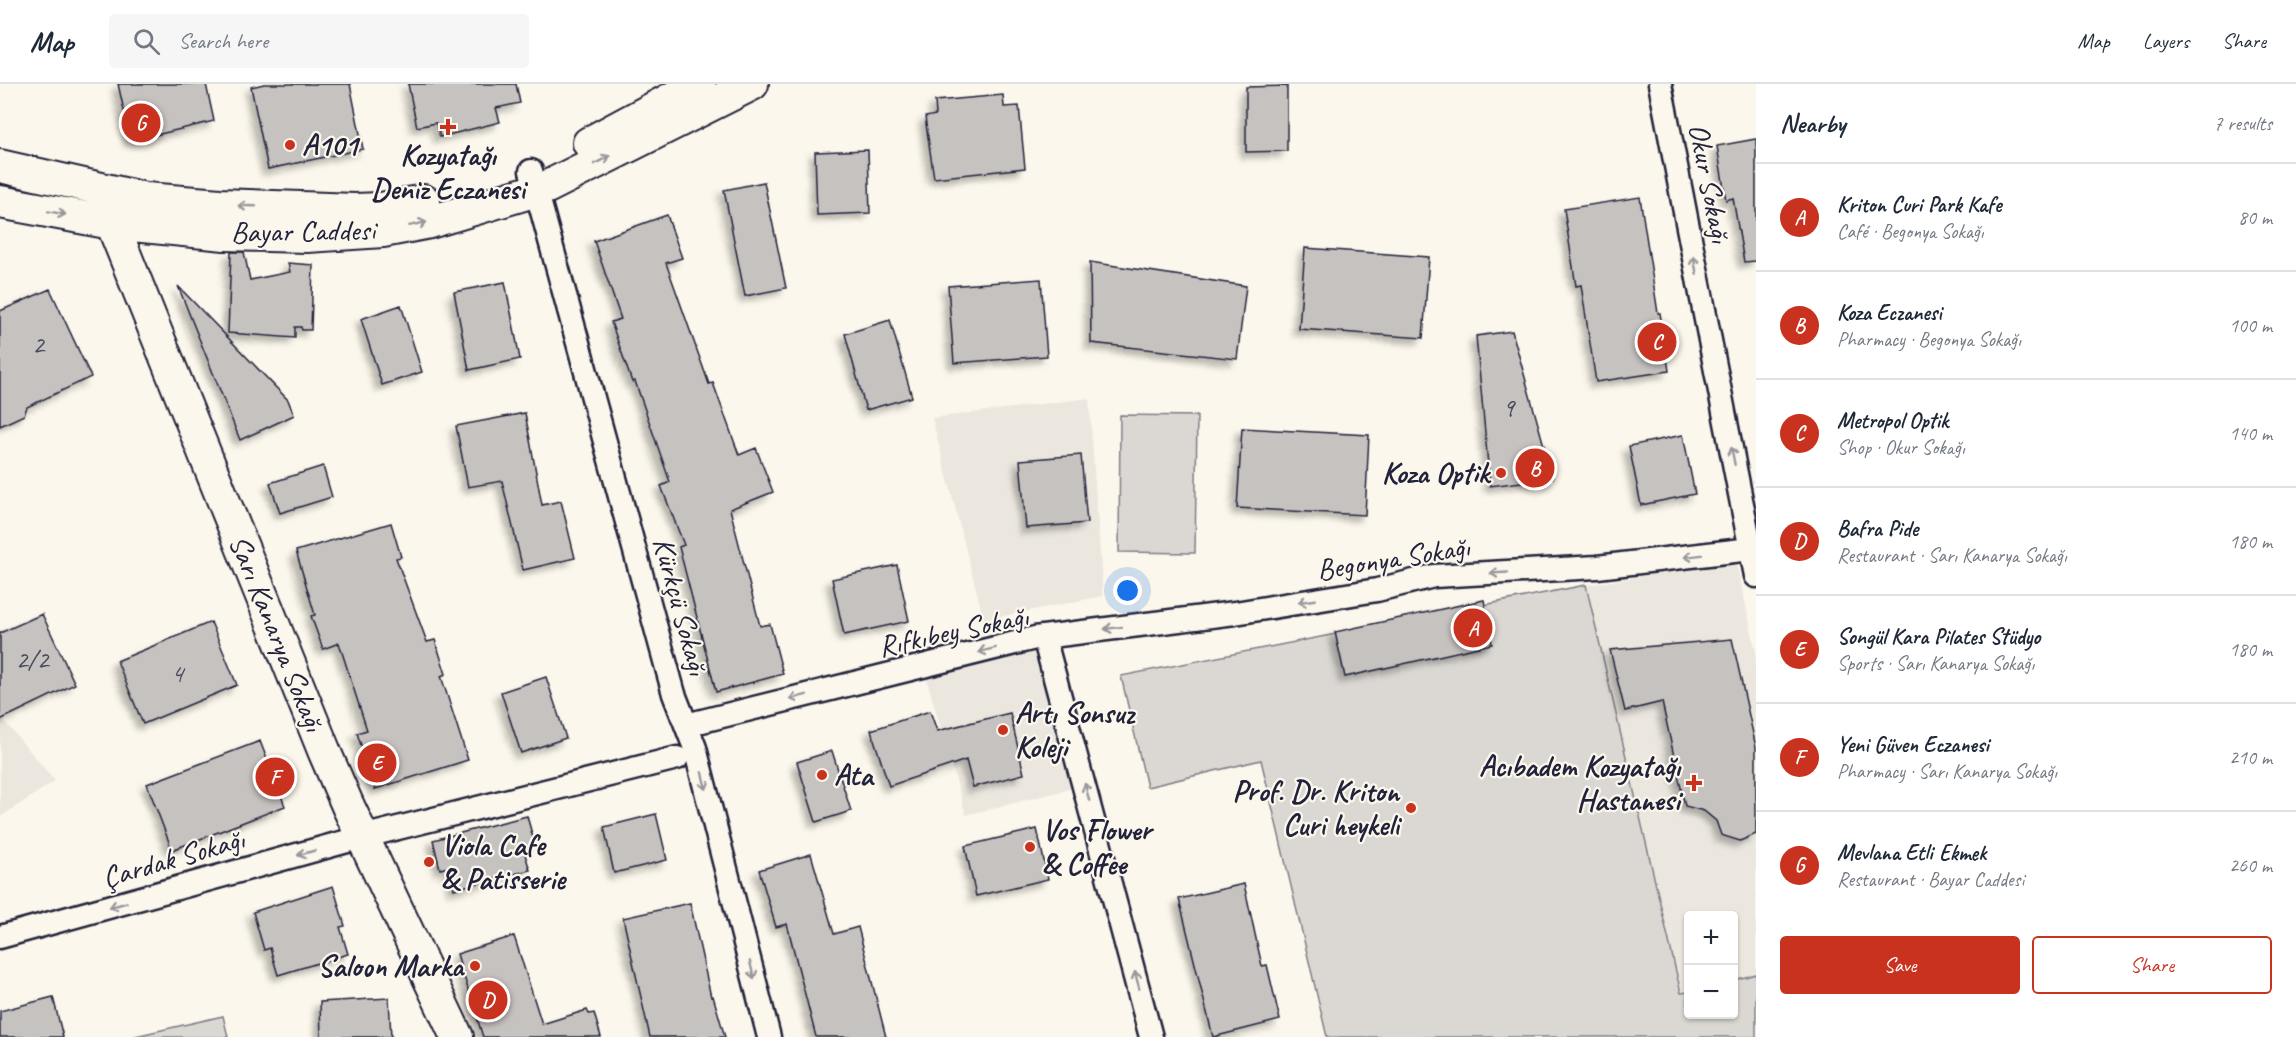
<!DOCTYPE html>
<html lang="en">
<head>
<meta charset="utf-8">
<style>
	body { margin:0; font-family:Caveat,sans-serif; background:#f6f6f7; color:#1f2937 }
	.controls { position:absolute; right:18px; bottom:18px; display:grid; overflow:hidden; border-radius:6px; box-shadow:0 2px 4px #0004 }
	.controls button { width:54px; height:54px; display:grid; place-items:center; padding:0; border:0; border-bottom:2px solid #e0e1e3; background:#fff; color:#1f2937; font:30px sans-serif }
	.you { position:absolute; left:1128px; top:507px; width:21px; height:21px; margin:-15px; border:4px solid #fff; border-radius:50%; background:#1a73e8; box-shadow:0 0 0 9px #1a73e833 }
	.badge { display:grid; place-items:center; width:39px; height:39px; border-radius:50%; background:#c8321e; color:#fff; font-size:20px; font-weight:700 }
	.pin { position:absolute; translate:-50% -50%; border:3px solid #fff; box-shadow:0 2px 6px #0006 }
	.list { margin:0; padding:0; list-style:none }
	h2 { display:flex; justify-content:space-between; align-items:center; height:78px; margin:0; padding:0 24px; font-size:26px }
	h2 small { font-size:20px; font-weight:400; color:#747a83 }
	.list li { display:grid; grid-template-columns:39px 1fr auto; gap:18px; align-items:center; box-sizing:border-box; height:108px; padding:0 24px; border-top:2px solid #e0e1e3 }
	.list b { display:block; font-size:22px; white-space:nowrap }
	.list p { margin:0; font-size:20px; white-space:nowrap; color:#747a83 }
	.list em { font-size:20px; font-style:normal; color:#747a83 }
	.actions { display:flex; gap:12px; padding:18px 24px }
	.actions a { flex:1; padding:14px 0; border:2px solid #c8321e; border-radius:6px; text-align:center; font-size:21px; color:#c8321e }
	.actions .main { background:#c8321e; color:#fff }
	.icon { flex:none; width:33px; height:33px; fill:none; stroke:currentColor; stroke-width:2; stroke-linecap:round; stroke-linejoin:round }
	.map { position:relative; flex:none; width:1756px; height:953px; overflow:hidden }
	header { display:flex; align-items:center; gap:36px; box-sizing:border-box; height:84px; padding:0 30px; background:#fff; border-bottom:2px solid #e0e1e3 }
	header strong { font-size:28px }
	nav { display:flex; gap:33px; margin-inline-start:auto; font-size:21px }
	.search { width:420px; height:54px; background:#f6f6f7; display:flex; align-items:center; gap:15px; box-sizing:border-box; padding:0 21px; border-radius:6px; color:#747a83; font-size:22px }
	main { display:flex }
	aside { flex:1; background:#fff }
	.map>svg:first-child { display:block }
</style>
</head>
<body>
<header>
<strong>Map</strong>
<div class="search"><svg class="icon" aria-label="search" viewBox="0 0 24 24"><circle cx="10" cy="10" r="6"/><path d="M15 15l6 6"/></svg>Search here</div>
<nav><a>Map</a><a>Layers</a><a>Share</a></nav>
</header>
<main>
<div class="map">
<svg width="1756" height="953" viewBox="0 0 1756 953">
	<defs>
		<filter id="shadow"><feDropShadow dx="-5.5" dy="5.5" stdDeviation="3" flood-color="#0004"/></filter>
	</defs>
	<rect width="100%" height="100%" fill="#fbf7ec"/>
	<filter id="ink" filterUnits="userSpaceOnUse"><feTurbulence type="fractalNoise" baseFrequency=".0167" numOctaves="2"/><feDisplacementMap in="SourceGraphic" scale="12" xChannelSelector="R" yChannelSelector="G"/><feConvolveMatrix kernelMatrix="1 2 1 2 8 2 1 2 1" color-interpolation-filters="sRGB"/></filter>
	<g filter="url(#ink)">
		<!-- built -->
		<path fill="#ebe7df" d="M1089,314L1103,512L984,536L932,334Z
			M1736,477L1756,567V890L1734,896V832H1688V908L1681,910L1586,501Z
			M1045,566L1078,703L966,731L925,590Z
			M0,632L55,697L0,733Z"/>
		<!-- green -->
		<path fill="#dbd8d3" stroke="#7e7d87" stroke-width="1.5" d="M1120,331L1197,332L1195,469L1119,468Z
			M1586,501L1681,909L1688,908V930H1734V896L1756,890V953H1327L1261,676L1147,703L1121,592Z
			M223,932L228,953H131Z"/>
		<!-- building -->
		<path fill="#c6c2c0" stroke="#22223b" stroke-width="1.5" filter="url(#shadow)" d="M118,0H206L214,37L131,57Z
			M264,0H350L363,65L268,85L251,3Z
			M408,0H516L520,19L496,24L500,38L440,53L436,39L417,43Z
			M1287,2V67L1246,68V3Z
			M1003,11L1004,23L1019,22L1025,84L934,94L925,33L936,31L935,17Z
			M1756,55V177L1744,178L1733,114L1726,116L1717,62Z
			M868,66L870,129L817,131L815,68Z
			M764,98L786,204L745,212L724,106Z
			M1640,113L1658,229H1660L1669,287L1596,298L1581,201L1576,202L1564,125Z
			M667,131L682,174L666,179L709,300L713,299L739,371L756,364L773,408L730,425L760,542L770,540L783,590L716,608L679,463L684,461L661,402L670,398L635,297L632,298L611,238L621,235L594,157Z
			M1305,164L1429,173L1423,254L1299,245Z
			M231,168H244L250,196L290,188L288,179L313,181L311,246H302L301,243H295V254L228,249Z
			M1090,178L1246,202L1237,275L1091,259Z
			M1041,195L1047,272L954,279L948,202Z
			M505,198L520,275L469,286L454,208Z
			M178,202L288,316L294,331L240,356Z
			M50,205L91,293L27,323L24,331L0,342V227Z
			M401,221L422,288L382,301L361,235Z
			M890,236L912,313L866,326L845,250Z
			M1512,247L1553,394L1490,402L1476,252Z
			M525,329L542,421L561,417L575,474L523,486L502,397L468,403L456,342Z
			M1242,344L1369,351L1365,431L1237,424Z
			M1683,351L1695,410L1641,421L1629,362Z
			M1081,371L1087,439L1026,444L1020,376Z
			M323,382L332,413L280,429L270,399Z
			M391,439L401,473L396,474L427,558L435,556L446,590L441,592L468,676L375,705L357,649L367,646L339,559L323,565L311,532L315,531L296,467Z
			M897,481L909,537L844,551L832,495Z
			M1484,516L1492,560L1345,593L1335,548Z
			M42,530L75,600L0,636V549Z
			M211,538L237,601L143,640L117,577Z
			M1732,555L1756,663V750L1740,757L1721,751L1716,737L1704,727L1685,722L1662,618L1625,627L1610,566Z
			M546,593L566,654L521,669L501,608Z
			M930,627L937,647L1010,629L1024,690L973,703L966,676L889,702L871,646Z
			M260,657L285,722L172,766L147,700Z
			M832,667L851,727L816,738L797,678Z
			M656,730L667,776L614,789L604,743Z
			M527,732L535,761L523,764L530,786L454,805L449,783L440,785L433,756Z
			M1037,745L1048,795L976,812L965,762Z
			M811,770L834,850L858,843L886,953H816L787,840L776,843L759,786Z
			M1244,800L1262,882L1267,881L1280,936L1213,953L1179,815Z
			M333,802L345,842L340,843L348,870L278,891L270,864L264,866L253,828Z
			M690,819L711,913L713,912L725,953H650L623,834Z
			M514,852L542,940L587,926L589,930L594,929L601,953H483L457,870Z
			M53,913L63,953H0V927Z
			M389,914L391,953H321L320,918Z"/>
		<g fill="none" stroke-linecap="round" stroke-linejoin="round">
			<defs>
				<path id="street" d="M1660,0L1756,492
					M531,87L674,610L695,664L769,953
					M1044,553L1151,953
					M686,641L1035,554L1235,529L1377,506L1434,492L1597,483L1751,465
					M0,853L362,753L677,674"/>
				<path id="secondary" d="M589,59L699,0
					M0,82L146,115L220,121L355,126L381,125L424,117
					M115,109L112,139L325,669L348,722L457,953
					M0,118L112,139L225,150L307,152L383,147L430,138L547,103L752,0"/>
			</defs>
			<!-- street casing -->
			<use href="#street" stroke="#22223b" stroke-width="27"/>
			<!-- secondary casing -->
			<use href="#secondary" stroke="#22223b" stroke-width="36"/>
			<!-- street -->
			<use href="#street" stroke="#fbf7ec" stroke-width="22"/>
			<!-- secondary -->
			<use href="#secondary" stroke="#fbf7ec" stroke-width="32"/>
		</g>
		<!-- one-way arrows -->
		<defs><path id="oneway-shaft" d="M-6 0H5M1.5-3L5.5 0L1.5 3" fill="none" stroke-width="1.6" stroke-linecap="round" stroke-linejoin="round" transform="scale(1.5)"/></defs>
		<g stroke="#99979c">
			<use href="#oneway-shaft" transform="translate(602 76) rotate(-27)"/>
			<use href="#oneway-shaft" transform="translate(247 122) rotate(-178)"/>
			<use href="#oneway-shaft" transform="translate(57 129) rotate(10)"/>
			<use href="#oneway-shaft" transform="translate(418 140) rotate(-12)"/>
			<use href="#oneway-shaft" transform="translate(1695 181) rotate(-101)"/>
			<use href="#oneway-shaft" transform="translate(1733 372) rotate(-101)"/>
			<use href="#oneway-shaft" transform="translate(1693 472) rotate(173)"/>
			<use href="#oneway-shaft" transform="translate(1499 489) rotate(177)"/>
			<use href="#oneway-shaft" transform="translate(1307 517) rotate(171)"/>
			<use href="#oneway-shaft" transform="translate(1113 544) rotate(173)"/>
			<use href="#oneway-shaft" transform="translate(987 566) rotate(166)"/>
			<use href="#oneway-shaft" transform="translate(798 613) rotate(166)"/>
			<use href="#oneway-shaft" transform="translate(704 697) rotate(76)"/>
			<use href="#oneway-shaft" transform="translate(1087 708) rotate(-105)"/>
			<use href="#oneway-shaft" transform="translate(306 769) rotate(164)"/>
			<use href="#oneway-shaft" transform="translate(118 821) rotate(164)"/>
			<use href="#oneway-shaft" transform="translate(752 886) rotate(76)"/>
			<use href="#oneway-shaft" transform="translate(1137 896) rotate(-105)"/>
		</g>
	</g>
	<!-- markers -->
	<g fill="#c8321e" stroke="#fbf7ec" stroke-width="2">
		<path d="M445 34h6v6h6v6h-6v6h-6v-6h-6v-6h6z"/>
		<circle cx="290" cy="61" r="6"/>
		<circle cx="1501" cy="389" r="6"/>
		<circle cx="1003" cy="646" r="6"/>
		<circle cx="822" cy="691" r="6"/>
		<path d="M1691 690h6v6h6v6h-6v6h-6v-6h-6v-6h6z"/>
		<circle cx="1411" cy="724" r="6"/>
		<circle cx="1030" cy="763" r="6"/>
		<circle cx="429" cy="778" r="6"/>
		<circle cx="475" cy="882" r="6"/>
	</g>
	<g text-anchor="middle" stroke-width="4.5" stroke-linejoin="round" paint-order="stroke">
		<!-- number labels -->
		<g font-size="27" fill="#4b4a5c">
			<text x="38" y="269">2</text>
			<text x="1508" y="332">9</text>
			<text x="32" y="584">2/2</text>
			<text x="177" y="598">4</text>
		</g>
		<!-- poi labels -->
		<g font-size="30" font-weight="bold" fill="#22223b" stroke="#fbf7ec" text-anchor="start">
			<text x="302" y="71">A101</text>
			<text x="448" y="81" text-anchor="middle">Kozyatağı<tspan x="448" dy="34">Deniz Eczanesi</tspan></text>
			<text x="1489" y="399" text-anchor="end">Koza Optik</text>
			<text x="1015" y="639">Artı Sonsuz<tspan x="1015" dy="34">Koleji</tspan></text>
			<text x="1680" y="692" text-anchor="end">Acıbadem Kozyatağı<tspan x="1680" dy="34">Hastanesi</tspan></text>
			<text x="834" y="701">Ata</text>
			<text x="1399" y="717" text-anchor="end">Prof. Dr. Kriton<tspan x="1399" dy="34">Curi heykeli</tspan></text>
			<text x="1042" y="756">Vos Flower<tspan x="1042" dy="34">&amp; Coffee</tspan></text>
			<text x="441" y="771">Viola Cafe<tspan x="441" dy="34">&amp; Patisserie</tspan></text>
			<text x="463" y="892" text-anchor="end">Saloon Marka</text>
		</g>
		<!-- street labels -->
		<g font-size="30" fill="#22223b" stroke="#fbf7ec">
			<text transform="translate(1710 99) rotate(79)" y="10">Okur Sokağı</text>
			<text transform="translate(303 147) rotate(-1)" y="10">Bayar Caddesi</text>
			<text transform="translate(1393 474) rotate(-9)" y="10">Begonya Sokağı</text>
			<text transform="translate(681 522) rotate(75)" y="10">Kürkçü Sokağı</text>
			<text transform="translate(953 547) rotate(-12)" y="10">Rıfkıbey Sokağı</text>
			<text transform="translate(277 549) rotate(68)" y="10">Sarı Kanarya Sokağı</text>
			<text transform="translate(173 774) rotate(-16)" y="10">Çardak Sokağı</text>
		</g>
	</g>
</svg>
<div class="controls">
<button>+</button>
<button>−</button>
</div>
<div class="you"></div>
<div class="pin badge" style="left:1473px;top:544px">A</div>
<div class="pin badge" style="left:1535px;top:384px">B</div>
<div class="pin badge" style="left:1657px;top:258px">C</div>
<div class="pin badge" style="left:488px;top:916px">D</div>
<div class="pin badge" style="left:377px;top:679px">E</div>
<div class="pin badge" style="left:275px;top:693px">F</div>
<div class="pin badge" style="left:141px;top:39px">G</div>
</div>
<aside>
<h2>Nearby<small>7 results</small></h2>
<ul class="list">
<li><span class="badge">A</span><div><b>Kriton Curi Park Kafe</b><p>Café · Begonya Sokağı</p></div><em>80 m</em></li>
<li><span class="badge">B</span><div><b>Koza Eczanesi</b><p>Pharmacy · Begonya Sokağı</p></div><em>100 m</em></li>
<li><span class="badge">C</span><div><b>Metropol Optik</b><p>Shop · Okur Sokağı</p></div><em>140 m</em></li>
<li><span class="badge">D</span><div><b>Bafra Pide</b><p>Restaurant · Sarı Kanarya Sokağı</p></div><em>180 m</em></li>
<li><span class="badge">E</span><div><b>Songül Kara Pilates Stüdyo</b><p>Sports · Sarı Kanarya Sokağı</p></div><em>180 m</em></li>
<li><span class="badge">F</span><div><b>Yeni Güven Eczanesi</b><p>Pharmacy · Sarı Kanarya Sokağı</p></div><em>210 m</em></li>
<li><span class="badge">G</span><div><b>Mevlana Etli Ekmek</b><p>Restaurant · Bayar Caddesi</p></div><em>260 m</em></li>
</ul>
<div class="actions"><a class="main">Save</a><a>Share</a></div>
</aside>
</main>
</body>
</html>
